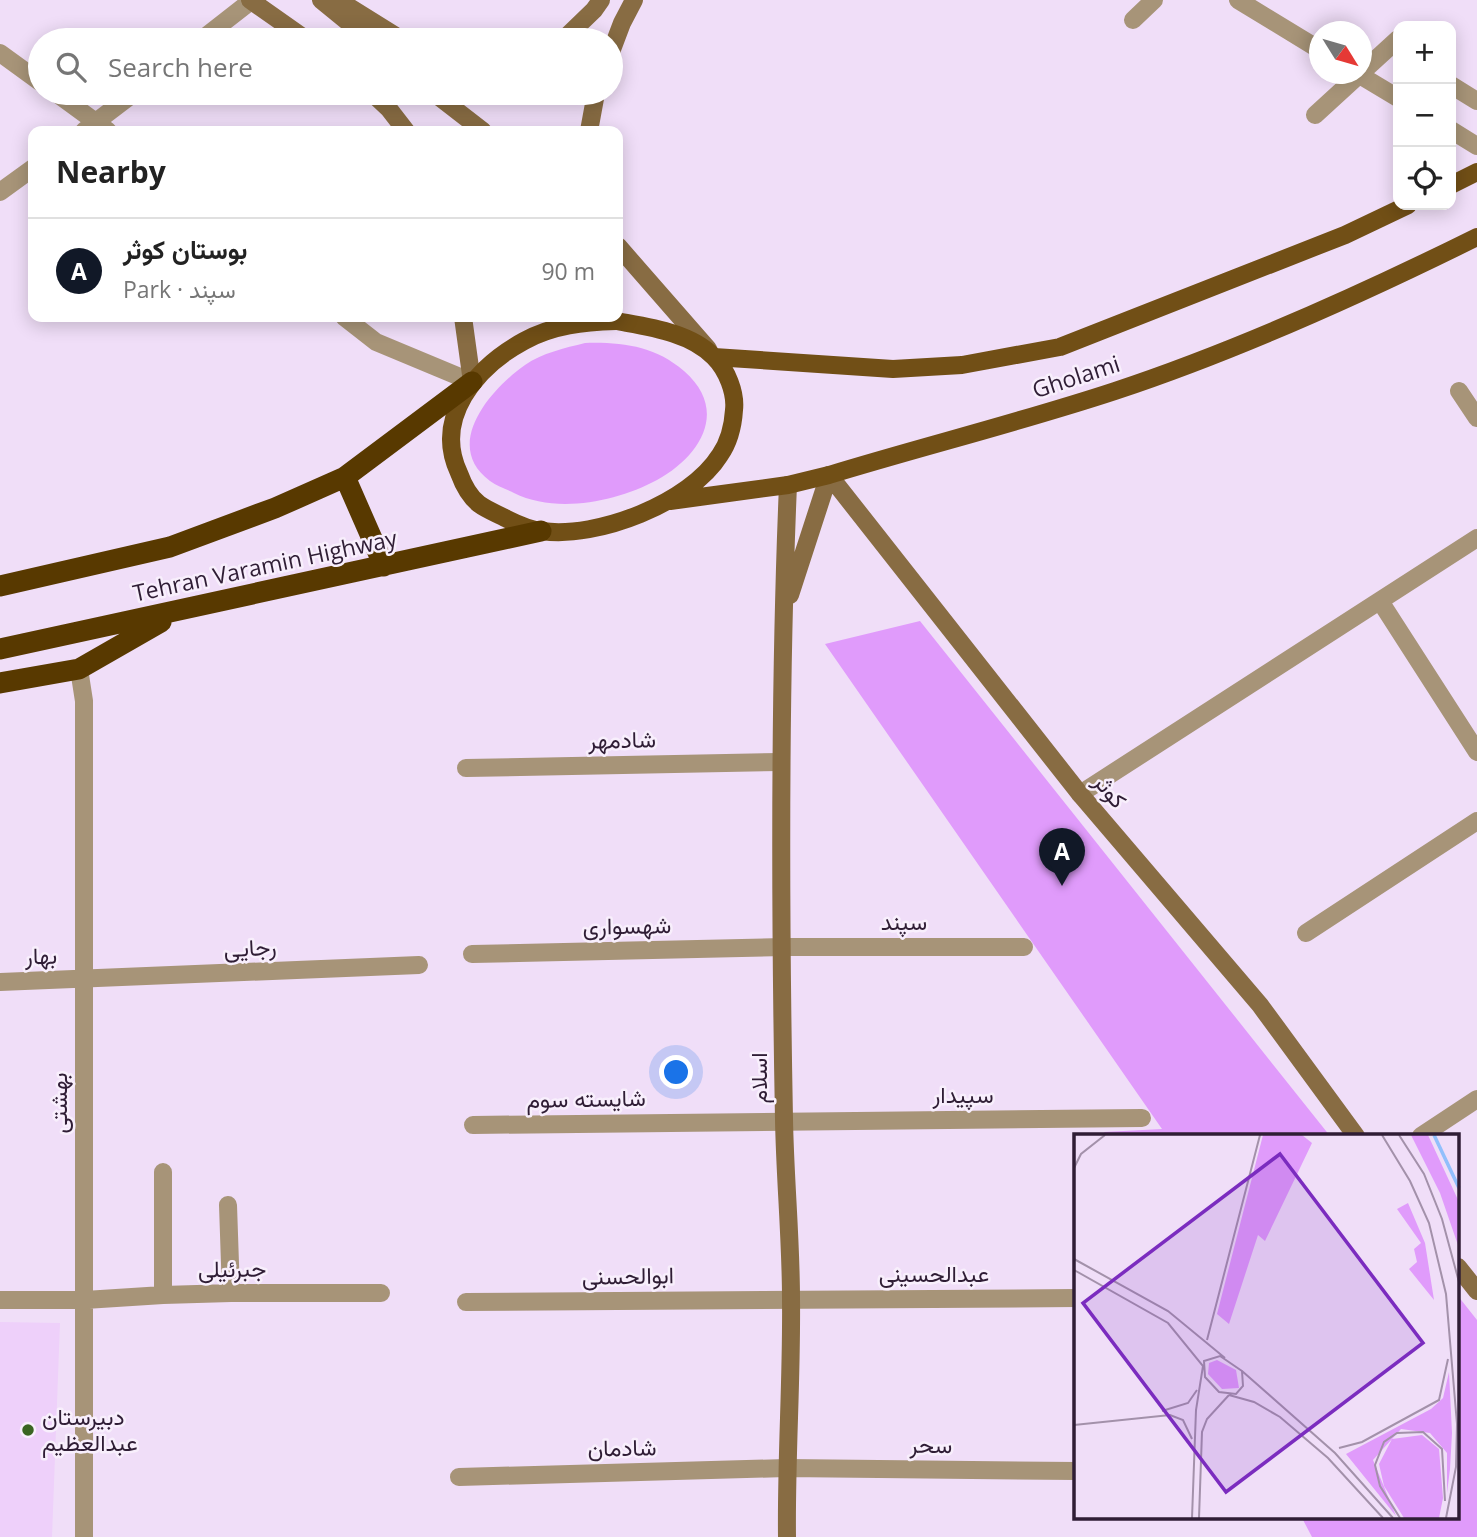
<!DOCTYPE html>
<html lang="en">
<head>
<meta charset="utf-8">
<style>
	body { margin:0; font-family:"Open Sans",Vazirmatn,sans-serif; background:#f6f6f6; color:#222 }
	.controls { position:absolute; right:21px; top:21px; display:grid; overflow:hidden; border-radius:14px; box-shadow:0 4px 18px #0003 }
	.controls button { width:63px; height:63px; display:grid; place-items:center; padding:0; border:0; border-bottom:2px solid #e0e0e0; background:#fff; color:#222; font:35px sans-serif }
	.compass { position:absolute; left:1309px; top:21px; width:63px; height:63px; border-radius:50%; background:#fff; box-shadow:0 4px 18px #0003; rotate:127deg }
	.you { position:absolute; left:677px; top:1073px; width:24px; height:24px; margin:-18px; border:5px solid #fff; border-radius:50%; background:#1a73e8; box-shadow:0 0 0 10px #1a73e833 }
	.badge { display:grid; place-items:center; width:46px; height:46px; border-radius:50%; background:#111827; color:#fff; font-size:23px; font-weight:700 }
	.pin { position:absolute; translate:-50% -58px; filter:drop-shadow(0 2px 4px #0008) }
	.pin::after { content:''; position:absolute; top:37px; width:24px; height:21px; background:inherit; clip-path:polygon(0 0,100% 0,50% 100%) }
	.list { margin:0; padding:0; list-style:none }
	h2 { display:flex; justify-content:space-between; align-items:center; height:91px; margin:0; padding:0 28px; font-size:30px }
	h2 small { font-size:23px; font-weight:400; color:#767676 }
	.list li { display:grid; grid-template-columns:46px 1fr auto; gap:21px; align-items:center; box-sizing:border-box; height:105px; padding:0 28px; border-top:2px solid #e0e0e0 }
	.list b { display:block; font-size:26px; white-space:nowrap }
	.list p { margin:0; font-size:23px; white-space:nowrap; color:#767676 }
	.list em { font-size:23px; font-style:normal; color:#767676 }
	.icon { flex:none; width:38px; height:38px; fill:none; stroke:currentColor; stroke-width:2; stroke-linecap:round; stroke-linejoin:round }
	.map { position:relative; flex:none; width:1477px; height:1537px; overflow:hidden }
	.search { position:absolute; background:#fff; box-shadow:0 4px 18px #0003; left:28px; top:28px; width:595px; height:77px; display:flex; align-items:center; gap:18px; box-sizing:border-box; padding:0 24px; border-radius:38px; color:#767676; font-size:26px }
	.panel { position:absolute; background:#fff; box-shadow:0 4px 18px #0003; left:28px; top:126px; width:595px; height:196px; border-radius:14px }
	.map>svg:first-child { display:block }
</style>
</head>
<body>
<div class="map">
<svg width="1477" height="1537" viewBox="0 0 1477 1537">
	<rect width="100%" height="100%" fill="#f0def8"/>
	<!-- built -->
	<path fill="#eed0fa" d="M0,1322L60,1323L52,1537H0Z"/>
	<!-- green -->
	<path fill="#e09bfb" d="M585,343C622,342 655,346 684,371C729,410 701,456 657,480C616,502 556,514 514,493C506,489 497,486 490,481C441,445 492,388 525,365C542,353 565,348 585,343Z
		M920,621L1330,1136H1106L1104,1132L1162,1129L825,644Z
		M1458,1296L1477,1320V1537H1312L1302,1518H1458Z"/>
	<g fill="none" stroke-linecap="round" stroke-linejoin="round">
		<!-- street -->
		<path stroke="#a79478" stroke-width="18" d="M1238,0L1320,50
			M1133,20L1154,0
			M201,40L251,1
			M0,53L40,82
			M1358,74L1398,98
			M1451,85L1477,101
			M56,93L108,131
			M1315,115L1398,39
			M1451,130L1477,146
			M84,131L134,93
			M0,192L33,168
			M344,317L376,342L472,382
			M1459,391L1477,418
			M1380,601L1477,752
			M79,669L84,701V1537
			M466,768L780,762
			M1080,794L1477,538
			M1306,933L1477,821
			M472,954L783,947H1024
			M0,982L419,965
			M473,1125L1142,1118
			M1421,1136L1477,1099
			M228,1205L231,1293
			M163,1295V1172
			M0,1300H85L163,1295L231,1293H381
			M466,1302L1076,1298
			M459,1477L786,1468L1076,1471"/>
		<!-- secondary -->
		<path stroke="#886c43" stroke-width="18" d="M250,0L307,40
			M321,0L370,40
			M338,0L402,40
			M563,40L594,10L601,0
			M611,52L622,23L634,0
			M372,93L389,109L406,131
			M434,93L483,131
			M589,131L596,93
			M618,246L708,349
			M463,317L472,382
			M829,475L1080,794L1260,1005L1356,1136
			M790,595L829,475
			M1458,1267L1477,1291
			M787,1537C786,1458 792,1378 791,1299C791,1239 785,1179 784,1119C780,908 779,696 788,485"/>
		<!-- primary -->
		<path stroke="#714f16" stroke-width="18" d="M1451,185L1477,172
			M616,321C648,327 690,332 714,357C727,370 736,393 734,410C733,426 729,442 720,455C690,503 597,539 542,531C531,530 517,524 507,519C498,514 487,510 479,504C470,497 463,484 459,473C433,418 476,367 524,341C553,325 584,322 616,321Z
			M714,357L893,369L962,365L1060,347L1345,235L1408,205
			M670,501L788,485L829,475C924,446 1021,422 1115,391C1239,350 1360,295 1477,237"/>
		<!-- highway -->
		<path stroke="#583900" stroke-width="21" d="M345,477L384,566
			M0,586L170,547L275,508L345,477L472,382
			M0,649L541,531
			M0,683L79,669L161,622"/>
	</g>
	<!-- markers -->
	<circle fill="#3a6522" stroke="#f8effc" stroke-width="2.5" cx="28" cy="1430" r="7"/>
	<g text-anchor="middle" stroke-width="5" stroke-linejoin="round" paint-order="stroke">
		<!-- street labels -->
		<g font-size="23" fill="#2f1d35" stroke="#f8effc">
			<text transform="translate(1076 377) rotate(-18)" y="8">Gholami</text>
			<text transform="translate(265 566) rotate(-12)" y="8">Tehran Varamin Highway</text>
			<text transform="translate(622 740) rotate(-1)" y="8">شادمهر</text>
			<text transform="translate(1110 791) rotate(50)" y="8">کوثر</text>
			<text x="904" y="930">سپند</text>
			<text transform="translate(627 926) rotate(-1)" y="8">شهسواری</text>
			<text transform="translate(250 948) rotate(-3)" y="8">رجایی</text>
			<text transform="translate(41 956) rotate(-1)" y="8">بهار</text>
			<text transform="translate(759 1078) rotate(-90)" y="8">اسلام</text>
			<text x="963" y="1103">سپیدار</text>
			<text transform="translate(586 1099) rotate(-1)" y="8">شایسته سوم</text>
			<text transform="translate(59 1103) rotate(-90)" y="8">بهشتی</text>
			<text transform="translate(232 1269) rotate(-1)" y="8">جبرئیلی</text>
			<text x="934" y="1282">عبدالحسینی</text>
			<text transform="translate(628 1276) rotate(-1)" y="8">ابوالحسنی</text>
			<text transform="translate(931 1445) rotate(1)" y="8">سحر</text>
			<text transform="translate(622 1448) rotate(-1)" y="8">شادمان</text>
		</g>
		<!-- poi labels -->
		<g font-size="23" fill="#2f1d35" stroke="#f8effc" text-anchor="start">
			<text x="42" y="1425">دبیرستان<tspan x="42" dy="26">عبدالعظیم</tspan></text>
		</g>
	</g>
	<!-- overview -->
	<g transform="translate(1074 1134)">
		<rect width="385" height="385" fill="#f0def8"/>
		<path d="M189,1H228L238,9L191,107L184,101L155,190L143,180ZM337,1H354L385,68V114L366,59ZM334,69L351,109L360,166L335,135L343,128L340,115L347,109L323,75ZM143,226L162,236L165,254L148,255L134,240L135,229ZM375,238L378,299L376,335L373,359V319L356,299L327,295L299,326L322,382L272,320L357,275L369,264ZM348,301L365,315L369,364L365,384H330L310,352L305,330L318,305Z" fill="#e09bfb"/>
		<path fill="none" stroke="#91bffc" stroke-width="3.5" d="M360,1L385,54"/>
		<path fill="none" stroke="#a391aa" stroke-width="2" d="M308,1L336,47L355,89L372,160L383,290L382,333L372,384M325,1L350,40L368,85L385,148M0,34L7,20L31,1M0,125L94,177L151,224M0,136L94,189L129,232L122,276L118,384M133,206L186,1M146,222L168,237L169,252L162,260L145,258L131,243L130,227ZM168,237L261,319L319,384M155,261L180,268L206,283L254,324L309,384M88,277L114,269L123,256M0,291L96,281L109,286L118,305M265,314L288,308L365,266L374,225M125,384L128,298L133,285L155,261M326,384L306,352L301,331L310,308L323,299L349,298L368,315L371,367"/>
		<path fill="#7b2cbf" fill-opacity="0.15" stroke="#7b2cbf" stroke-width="3.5" d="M206,20L349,209L152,358L9,169Z"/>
		<rect width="385" height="385" fill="none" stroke="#2f1d35" stroke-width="3.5"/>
	</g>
</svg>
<div class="controls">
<button>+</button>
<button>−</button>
<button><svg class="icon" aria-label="locate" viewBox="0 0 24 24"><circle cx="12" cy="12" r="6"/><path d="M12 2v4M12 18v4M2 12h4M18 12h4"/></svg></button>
</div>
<svg class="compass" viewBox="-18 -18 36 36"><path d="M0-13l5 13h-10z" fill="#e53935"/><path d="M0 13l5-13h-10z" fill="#767676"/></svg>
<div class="you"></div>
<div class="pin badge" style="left:1062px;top:886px">A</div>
<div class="search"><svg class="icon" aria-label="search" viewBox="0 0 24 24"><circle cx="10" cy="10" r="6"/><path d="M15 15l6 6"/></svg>Search here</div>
<section class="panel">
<h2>Nearby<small></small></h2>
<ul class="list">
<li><span class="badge">A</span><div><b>بوستان کوثر</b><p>Park · سپند</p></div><em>90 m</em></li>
</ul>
</section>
</div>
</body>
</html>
